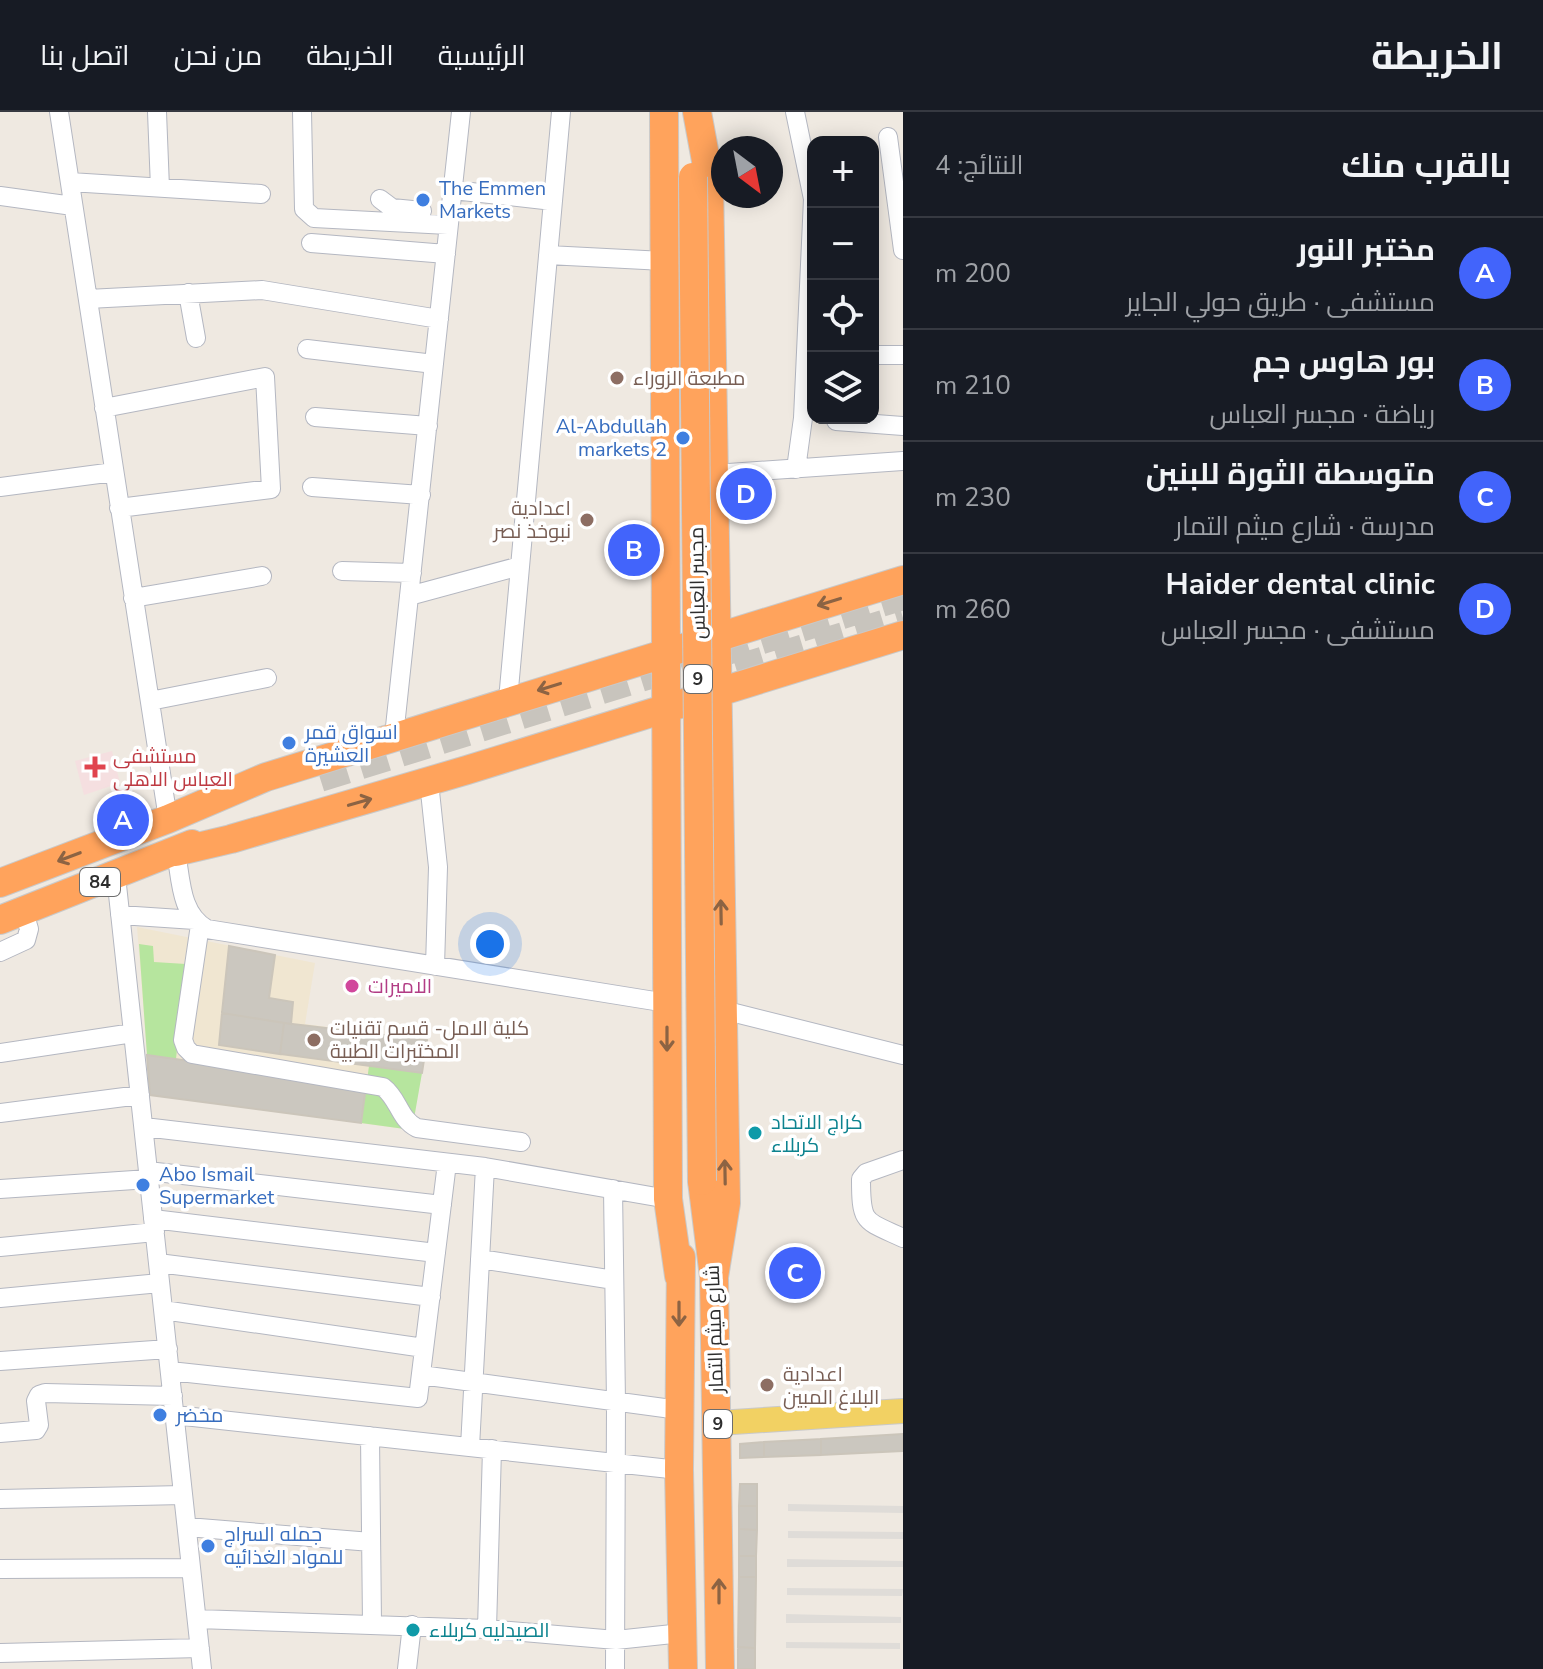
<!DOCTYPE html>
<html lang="ar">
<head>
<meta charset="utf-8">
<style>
	body { margin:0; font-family:"Nunito Sans",Cairo,sans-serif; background:#20242c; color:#f1f3f6; direction:rtl }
	.controls { position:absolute; right:24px; top:24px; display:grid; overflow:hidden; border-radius:16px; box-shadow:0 4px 20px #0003 }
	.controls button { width:72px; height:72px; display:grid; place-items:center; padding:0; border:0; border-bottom:2px solid #363941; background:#171b24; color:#f1f3f6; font:40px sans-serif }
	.compass { position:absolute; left:711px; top:24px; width:72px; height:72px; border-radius:50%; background:#171b24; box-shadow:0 4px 20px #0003; rotate:148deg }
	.you { position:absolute; left:490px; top:832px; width:28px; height:28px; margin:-20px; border:6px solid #fff; border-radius:50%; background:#1a73e8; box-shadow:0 0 0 12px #1a73e833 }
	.badge { display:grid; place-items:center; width:52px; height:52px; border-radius:50%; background:#4264fb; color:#fff; font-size:26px; font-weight:700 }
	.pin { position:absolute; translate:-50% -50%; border:4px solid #fff; box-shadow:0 2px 8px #0006 }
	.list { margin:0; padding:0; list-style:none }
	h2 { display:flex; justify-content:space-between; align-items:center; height:104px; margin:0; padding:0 32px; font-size:34px }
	h2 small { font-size:26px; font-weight:400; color:#9ea1a6 }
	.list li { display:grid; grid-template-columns:52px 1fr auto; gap:24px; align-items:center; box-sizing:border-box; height:112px; padding:0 32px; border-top:2px solid #363941 }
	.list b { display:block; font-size:30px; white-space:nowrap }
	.list p { margin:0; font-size:26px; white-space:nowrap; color:#9ea1a6 }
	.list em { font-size:26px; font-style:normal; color:#9ea1a6 }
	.icon { flex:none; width:44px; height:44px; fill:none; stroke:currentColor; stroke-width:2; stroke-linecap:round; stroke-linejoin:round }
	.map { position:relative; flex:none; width:903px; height:1557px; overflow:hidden; direction:ltr }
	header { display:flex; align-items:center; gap:48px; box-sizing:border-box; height:112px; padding:0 40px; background:#171b24; border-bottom:2px solid #363941 }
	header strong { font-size:38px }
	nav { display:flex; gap:44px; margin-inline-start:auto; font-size:28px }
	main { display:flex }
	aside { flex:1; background:#171b24 }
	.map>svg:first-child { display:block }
</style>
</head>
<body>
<header>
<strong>الخريطة</strong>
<nav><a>الرئيسية</a><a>الخريطة</a><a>من نحن</a><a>اتصل بنا</a></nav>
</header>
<main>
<aside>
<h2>بالقرب منك<small>النتائج: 4</small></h2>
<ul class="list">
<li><span class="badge">A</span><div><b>مختبر النور</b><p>مستشفى · طريق حولي الجاير</p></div><em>200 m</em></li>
<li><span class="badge">B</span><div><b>بور هاوس جم</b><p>رياضة · مجسر العباس</p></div><em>210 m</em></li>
<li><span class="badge">C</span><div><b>متوسطة الثورة للبنين</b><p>مدرسة · شارع ميثم التمار</p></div><em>230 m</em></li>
<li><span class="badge">D</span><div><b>Haider dental clinic</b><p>مستشفى · مجسر العباس</p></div><em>260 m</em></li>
</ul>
</aside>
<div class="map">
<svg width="903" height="1557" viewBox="0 0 903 1557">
	<rect width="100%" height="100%" fill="#efe9e1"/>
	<!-- education -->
	<path fill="#f0e6d1" d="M137,815L315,851L305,912L427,928L412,1018L150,983Z"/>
	<!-- medical -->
	<path fill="#f5dfe0" d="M112,639L120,671L84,683L75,649Z"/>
	<!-- green -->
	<path fill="#b6e59e" d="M139,832L153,834L154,850L186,852L176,947L147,943Z
		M369,954L422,961L412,1018L361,1011Z"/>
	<!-- plaza -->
	<path fill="#dfdcd8" d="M788,1392L903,1394V1401L788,1399Z
		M788,1419L903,1420V1427L788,1426Z
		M787,1447L903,1449V1455H787Z
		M787,1476L903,1477L902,1484L787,1483Z
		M786,1502L901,1505V1511H786Z
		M786,1530L900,1531V1537L786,1536Z"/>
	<!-- building -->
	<path fill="#cbc7bf" stroke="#cbc5ba" stroke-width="2" d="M229,834L275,843L269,886L293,890L291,912L222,901Z
		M222,901L284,911L280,942L219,933Z
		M284,911L427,928L422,961L280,942Z
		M147,943L366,974L361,1011L150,983Z
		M903,1322V1339L821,1343V1327Z
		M821,1327V1343L764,1345V1330Z
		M764,1330V1345L740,1346V1332Z
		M740,1372H757V1394H739Z
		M739,1394H757V1418L739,1417Z
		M739,1417L757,1418L756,1444H739Z
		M739,1444H756V1465H739Z
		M739,1465H756L755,1536L738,1535Z
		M738,1535L755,1536V1557H738Z"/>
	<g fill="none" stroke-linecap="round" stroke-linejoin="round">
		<!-- highway-tunnel -->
		<path stroke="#c8c4bd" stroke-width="28" stroke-dasharray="28 14" stroke-linecap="butt" d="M696,569L903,506
			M320,666L903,484"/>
		<defs>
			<path id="minor" d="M59,0L168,707
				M157,0L160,76
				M302,0L304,97L314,106L448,113
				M795,0L813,87L803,306L796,357
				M888,25L903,138
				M70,70L261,82
				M453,78L553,89
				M0,84L73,94
				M380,87L392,96L422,99
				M311,131L446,142
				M548,143L664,149
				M188,181L196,226
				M88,187L262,178L439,207
				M307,237L434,252
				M873,243H903
				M104,296L265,265L271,377L119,396
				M315,305L428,314
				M836,309L903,314
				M714,362L903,349
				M0,375L114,360
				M312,375L421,383
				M342,459L412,461
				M409,484L520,454
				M133,486L262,464
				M508,588L561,0
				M150,589L267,566
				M394,624L461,0
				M429,670L438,755L435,854
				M176,740C181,767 180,802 207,817L667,891
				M116,764L202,1557
				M120,803L195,808
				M200,813L183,928L186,936L192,942L383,975C399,987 399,1007 417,1016L521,1030
				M0,840L26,828L29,817L24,800
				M723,898L903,943
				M0,941L133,921
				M0,1001L140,983
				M144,1015L485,1055L668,1087
				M903,1048L866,1061L861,1067C861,1112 864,1108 903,1126
				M148,1059L442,1093
				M0,1077L149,1067
				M613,1077L616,1290L615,1557
				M153,1107L436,1141
				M0,1135L155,1120
				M480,1147L614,1168
				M158,1151L431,1185
				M0,1186L160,1171
				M163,1198L424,1236
				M0,1249L168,1237
				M170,1259L418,1286L447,1051
				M421,1263L679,1298
				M175,1303L679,1358
				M0,1321L36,1318L39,1313L36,1289L39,1283L45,1281L173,1284
				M370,1324L372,1512
				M470,1335L485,1055
				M0,1387L183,1383
				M187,1415L371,1430
				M0,1457L191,1456
				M197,1507L487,1517L616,1528L682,1521
				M487,1517L492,1337
				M0,1541L200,1536
				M407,1557L412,1513"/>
			<path id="major" d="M718,1311L903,1299"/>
			<path id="highway" d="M664,0L668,1087L679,1164
				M697,0L709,65L726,1091L714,1165
				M176,740L231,727L467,658L903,523
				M0,771L168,707L266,665L903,468
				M0,808L192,732
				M702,1069L714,1165L720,1557
				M681,1145L679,1358L683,1557"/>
		</defs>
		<!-- minor casing -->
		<use href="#minor" stroke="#b4b7c1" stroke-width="20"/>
		<!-- major casing -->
		<use href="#major" stroke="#c9c9c9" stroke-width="26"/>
		<!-- highway casing -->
		<use href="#highway" stroke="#c9c9c9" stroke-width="30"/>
		<!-- minor -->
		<use href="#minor" stroke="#fff" stroke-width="18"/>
		<!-- major -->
		<use href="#major" stroke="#f2d163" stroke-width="24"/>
		<!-- highway -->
		<use href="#highway" stroke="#ffa35c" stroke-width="28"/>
		<defs>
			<path id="highway-bridge" d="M693,65L702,1069"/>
		</defs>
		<!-- highway-bridge casing -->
		<use href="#highway-bridge" stroke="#c9c9c9" stroke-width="30" stroke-linecap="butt"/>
		<!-- highway-bridge -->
		<use href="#highway-bridge" stroke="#ffa35c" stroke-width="28"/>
	</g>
	<!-- one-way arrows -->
	<defs><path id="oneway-shaft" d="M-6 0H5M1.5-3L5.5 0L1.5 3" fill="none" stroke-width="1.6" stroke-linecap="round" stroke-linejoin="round" transform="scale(2)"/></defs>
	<g stroke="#8c6343">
		<use href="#oneway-shaft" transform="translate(829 490) rotate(163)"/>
		<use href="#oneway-shaft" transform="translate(549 575) rotate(163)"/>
		<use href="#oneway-shaft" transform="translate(360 690) rotate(-16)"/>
		<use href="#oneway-shaft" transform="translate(69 745) rotate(159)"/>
		<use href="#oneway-shaft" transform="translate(721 800) rotate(-91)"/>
		<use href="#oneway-shaft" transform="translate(667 927) rotate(90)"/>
		<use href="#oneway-shaft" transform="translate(725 1060) rotate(-91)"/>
		<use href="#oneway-shaft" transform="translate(679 1202) rotate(90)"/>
		<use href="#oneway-shaft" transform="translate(719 1479) rotate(-90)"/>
	</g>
	<!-- markers -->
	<g fill="#3f7fe0" stroke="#fff" stroke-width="3">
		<circle cx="423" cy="88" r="8"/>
		<circle cx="683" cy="326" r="8"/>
		<circle cx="289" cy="631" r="8"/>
		<circle cx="143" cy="1073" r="8"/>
		<circle cx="160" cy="1303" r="8"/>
		<circle cx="208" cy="1434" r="8"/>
	</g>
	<g fill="#8d6e63" stroke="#fff" stroke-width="3">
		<circle cx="617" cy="266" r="8"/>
		<circle cx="587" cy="408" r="8"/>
		<circle cx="314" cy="928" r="8"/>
		<circle cx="767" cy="1273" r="8"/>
	</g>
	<path fill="#e0444e" stroke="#fff" stroke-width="3" d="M91 643h8v8h8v8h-8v8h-8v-8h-8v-8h8z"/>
	<circle fill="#d1479c" stroke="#fff" stroke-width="3" cx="352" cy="874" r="8"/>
	<g fill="#0f9aa8" stroke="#fff" stroke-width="3">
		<circle cx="755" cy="1021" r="8"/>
		<circle cx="413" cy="1518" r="8"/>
	</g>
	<g text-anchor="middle" stroke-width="7" stroke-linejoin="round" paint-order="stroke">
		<!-- shield labels -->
		<g fill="#fff" stroke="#6d6d6d" stroke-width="2">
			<rect x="684" y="553" width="28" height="28" rx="6"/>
			<rect x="80" y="756" width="40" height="28" rx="6"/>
			<rect x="704" y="1298" width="28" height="28" rx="6"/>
		</g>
		<g font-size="18" font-weight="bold" fill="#2e2e2e">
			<text x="698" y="573">9</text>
			<text x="100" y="776">84</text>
			<text x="718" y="1318">9</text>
		</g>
		<!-- shop labels -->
		<g font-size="20" fill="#366cbe" stroke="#fff" text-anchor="start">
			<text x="439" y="83">The Emmen<tspan x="439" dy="23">Markets</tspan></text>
			<text x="667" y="321" text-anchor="end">Al-Abdullah<tspan x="667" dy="23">markets 2</tspan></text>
			<text x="305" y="627">اسواق قمر<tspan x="305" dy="23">العشيرة</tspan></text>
			<text x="159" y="1069">Abo Ismail<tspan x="159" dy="23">Supermarket</tspan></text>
			<text x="176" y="1310">مخضر</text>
			<text x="224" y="1429">جمله السراج<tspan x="224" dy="23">للمواد الغذائيه</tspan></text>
		</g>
		<!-- education labels -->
		<g font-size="20" fill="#785e54" stroke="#fff" text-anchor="start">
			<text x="633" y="273">مطبعة الزوراء</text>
			<text x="571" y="403" text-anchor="end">اعدادية<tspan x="571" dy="23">نبوخذ نصر</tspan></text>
			<text x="330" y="923">كلية الامل- قسم تقنيات<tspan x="330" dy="23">المختبرات الطبية</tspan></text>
			<text x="783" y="1269">اعدادية<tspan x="783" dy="23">البلاغ المبين</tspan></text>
		</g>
		<!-- street labels -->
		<g font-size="20" fill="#2e2e2e" stroke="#fff">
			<text transform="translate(697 471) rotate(-91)" y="7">مجسر العباس</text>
			<text transform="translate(714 1217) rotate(-92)" y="7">شارع ميثم التمار</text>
		</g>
		<!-- health labels -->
		<g font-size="20" fill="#be3a42" stroke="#fff" text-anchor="start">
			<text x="113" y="651">مستشفى<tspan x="113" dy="23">العباس الاهلي</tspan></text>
		</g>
		<!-- hotel labels -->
		<g font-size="20" fill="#b23c85" stroke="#fff" text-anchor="start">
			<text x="368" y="881">الاميرات</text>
		</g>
		<!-- culture labels -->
		<g font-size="20" fill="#0d838f" stroke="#fff" text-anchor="start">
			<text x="771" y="1017">كراج الاتحاد<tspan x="771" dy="23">كربلاء</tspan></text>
			<text x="429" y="1525">الصيدليه كربلاء</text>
		</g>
	</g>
</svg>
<div class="controls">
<button>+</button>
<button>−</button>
<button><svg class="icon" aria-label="locate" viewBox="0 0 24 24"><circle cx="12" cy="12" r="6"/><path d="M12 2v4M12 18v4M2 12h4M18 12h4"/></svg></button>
<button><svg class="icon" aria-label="layers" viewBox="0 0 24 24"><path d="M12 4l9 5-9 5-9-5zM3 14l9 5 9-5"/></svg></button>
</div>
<svg class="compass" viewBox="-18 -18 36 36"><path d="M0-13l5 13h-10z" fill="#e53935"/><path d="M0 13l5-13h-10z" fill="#9ea1a6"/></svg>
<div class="you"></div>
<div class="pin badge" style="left:123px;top:708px">A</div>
<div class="pin badge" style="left:634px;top:438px">B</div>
<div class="pin badge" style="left:795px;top:1161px">C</div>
<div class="pin badge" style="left:746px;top:382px">D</div>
</div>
</main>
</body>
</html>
